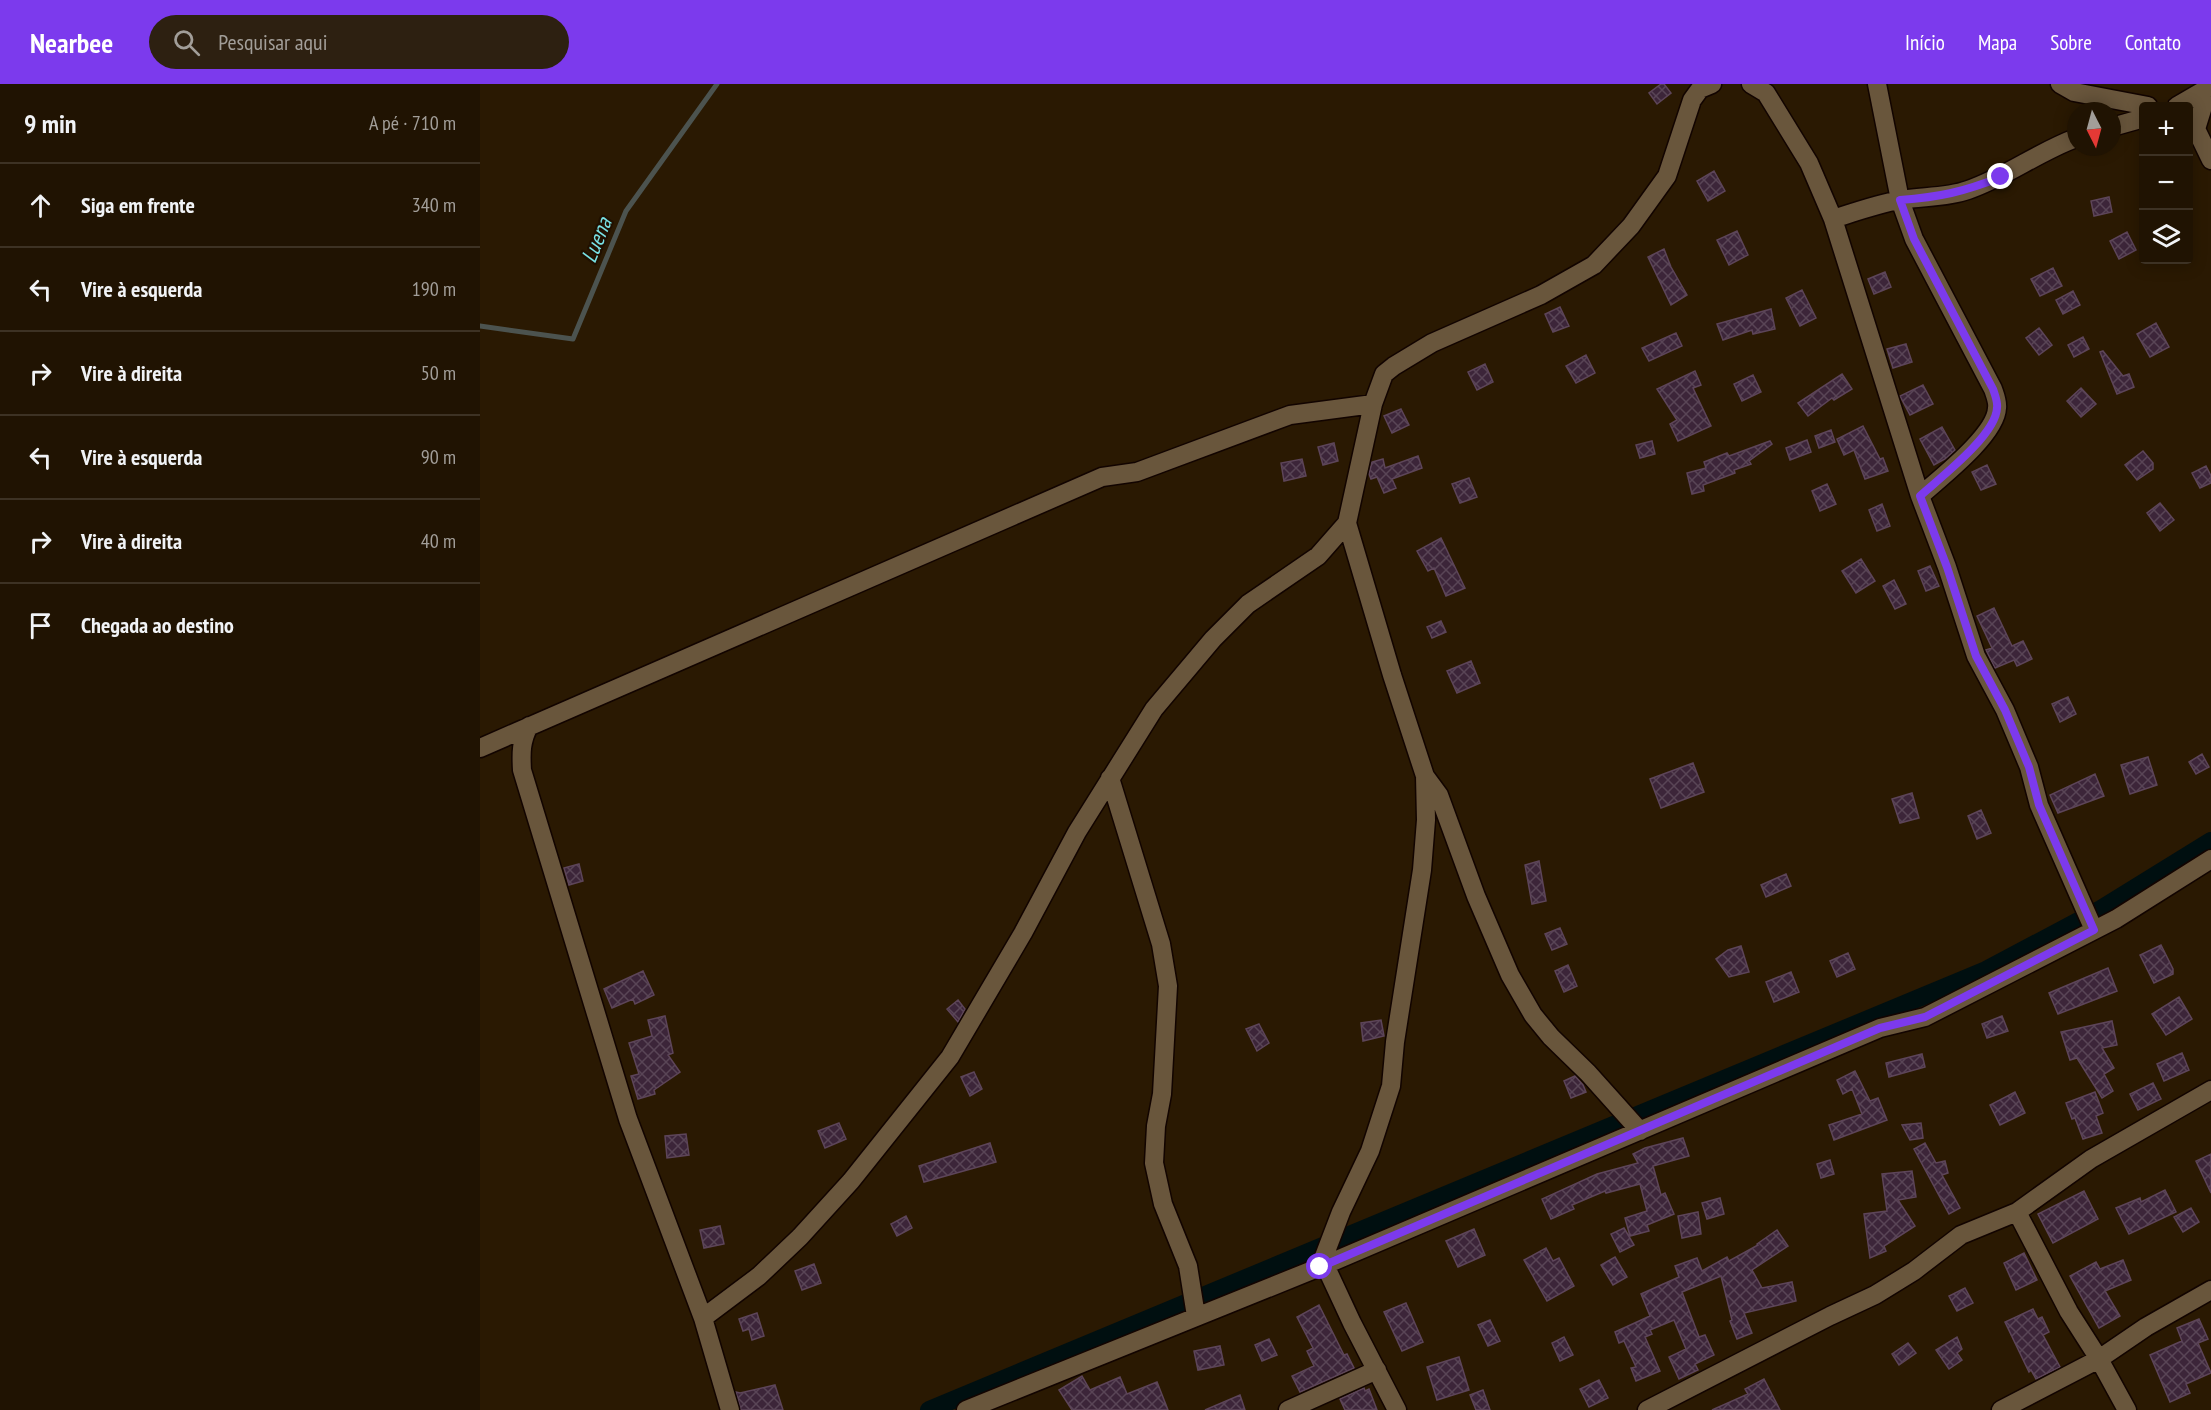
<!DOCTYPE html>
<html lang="pt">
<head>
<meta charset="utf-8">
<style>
	body { margin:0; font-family:"PT Sans Narrow",sans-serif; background:#2d2011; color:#f1f3f6 }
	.controls { position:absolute; right:18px; top:18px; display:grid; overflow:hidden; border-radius:6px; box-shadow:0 3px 15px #0003 }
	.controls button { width:54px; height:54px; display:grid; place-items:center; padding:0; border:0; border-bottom:2px solid #3d3224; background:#201302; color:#f1f3f6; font:30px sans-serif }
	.compass { position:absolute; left:1587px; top:18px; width:54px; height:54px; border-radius:50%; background:#201302; box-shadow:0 3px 15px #0003; rotate:174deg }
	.stop { position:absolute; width:18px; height:18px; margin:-14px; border:4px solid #7c3aed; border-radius:50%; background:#fff }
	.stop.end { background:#7c3aed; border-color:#fff; box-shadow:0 2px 6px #0008 }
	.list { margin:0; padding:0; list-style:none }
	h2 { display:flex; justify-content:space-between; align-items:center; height:78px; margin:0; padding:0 24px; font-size:26px }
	h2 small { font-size:20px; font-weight:400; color:#a29e99 }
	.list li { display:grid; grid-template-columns:39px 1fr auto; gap:18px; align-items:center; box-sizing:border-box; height:84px; padding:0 24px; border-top:2px solid #3d3224 }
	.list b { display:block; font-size:22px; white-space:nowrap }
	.list em { font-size:20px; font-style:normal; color:#a29e99 }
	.icon { flex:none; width:33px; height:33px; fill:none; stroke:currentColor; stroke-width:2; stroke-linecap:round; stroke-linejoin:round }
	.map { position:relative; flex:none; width:1731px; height:1326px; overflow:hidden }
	header { display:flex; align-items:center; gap:36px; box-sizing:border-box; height:84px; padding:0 30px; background:#7c3aed; color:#fff }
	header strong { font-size:28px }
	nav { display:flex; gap:33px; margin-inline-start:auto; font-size:21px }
	.search { width:420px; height:54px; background:#2d2011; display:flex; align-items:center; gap:15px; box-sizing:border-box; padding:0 21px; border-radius:33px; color:#a29e99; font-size:22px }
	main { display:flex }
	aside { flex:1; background:#201302 }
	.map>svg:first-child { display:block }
</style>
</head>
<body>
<header>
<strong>Nearbee</strong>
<div class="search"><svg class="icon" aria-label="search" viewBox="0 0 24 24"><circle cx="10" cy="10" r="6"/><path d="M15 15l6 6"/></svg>Pesquisar aqui</div>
<nav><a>Início</a><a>Mapa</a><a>Sobre</a><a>Contato</a></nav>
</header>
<main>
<aside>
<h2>9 min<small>A pé · 710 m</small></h2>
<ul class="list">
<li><svg class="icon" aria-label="ahead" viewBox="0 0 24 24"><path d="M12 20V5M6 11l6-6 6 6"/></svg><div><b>Siga em frente</b></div><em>340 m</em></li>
<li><svg class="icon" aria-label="left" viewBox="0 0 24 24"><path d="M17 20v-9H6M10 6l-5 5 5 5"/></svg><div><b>Vire à esquerda</b></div><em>190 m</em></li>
<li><svg class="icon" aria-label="right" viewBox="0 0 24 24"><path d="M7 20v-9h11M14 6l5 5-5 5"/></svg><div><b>Vire à direita</b></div><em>50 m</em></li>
<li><svg class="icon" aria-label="left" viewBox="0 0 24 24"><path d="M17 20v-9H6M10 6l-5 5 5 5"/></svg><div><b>Vire à esquerda</b></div><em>90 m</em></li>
<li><svg class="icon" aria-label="right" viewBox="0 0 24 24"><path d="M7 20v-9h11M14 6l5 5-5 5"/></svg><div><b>Vire à direita</b></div><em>40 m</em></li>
<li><svg class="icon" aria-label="arrive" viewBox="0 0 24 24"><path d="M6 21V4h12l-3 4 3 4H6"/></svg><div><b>Chegada ao destino</b></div></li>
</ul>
</aside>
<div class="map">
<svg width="1731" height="1326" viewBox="0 0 1731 1326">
	<defs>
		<pattern id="building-cross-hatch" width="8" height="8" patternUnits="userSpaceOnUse" patternTransform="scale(1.5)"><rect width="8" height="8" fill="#3c2539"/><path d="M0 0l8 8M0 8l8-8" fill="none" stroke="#594556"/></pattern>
	</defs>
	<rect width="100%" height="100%" fill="#2a1902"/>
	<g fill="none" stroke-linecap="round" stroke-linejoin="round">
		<!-- stream -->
		<path stroke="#4c534f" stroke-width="5" d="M0,242L93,255L146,127L237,0"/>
		<!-- canal -->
		<path stroke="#000f10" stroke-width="18" d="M449,1326L1506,886L1621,825L1731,757"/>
	</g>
	<!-- building -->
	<path fill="url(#building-cross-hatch)" stroke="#5d4559" stroke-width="1.5" d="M1181,0H1184L1191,9L1177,20L1169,9Z
		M1234,87L1245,107L1228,117L1217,97Z
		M1629,113L1632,128L1614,132L1611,117Z
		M1257,147L1268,171L1249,181L1237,156Z
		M1647,148L1656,166L1639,175L1630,157Z
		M1184,165L1191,183L1207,211L1191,221L1168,173Z
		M1573,184L1582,202L1560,212L1551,195Z
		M1405,188L1411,203L1394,210L1388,195Z
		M1322,206L1336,234L1320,242L1306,214Z
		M1593,207L1600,221L1583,230L1576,216Z
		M1080,223L1089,242L1073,248L1065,230Z
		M1291,225L1295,245L1273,250L1272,246L1243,256L1237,240Z
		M1676,239L1689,263L1670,273L1657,250Z
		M1559,244L1572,261L1559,271L1546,254Z
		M1196,249L1202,262L1169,277L1162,264Z
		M1603,253L1609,265L1594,273L1588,261Z
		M1426,260L1432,278L1413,284L1407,265Z
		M1623,267L1643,292L1649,290L1654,303L1637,310L1620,268Z
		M1106,271L1115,289L1096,299L1086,282Z
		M1005,280L1013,298L997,306L988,288Z
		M1215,287L1221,301L1213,304L1231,342L1198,357L1190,340L1197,336L1177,305Z
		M1362,290L1372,305L1354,316L1352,314L1328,332L1318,319Z
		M1273,291L1281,308L1262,317L1254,300Z
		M1443,301L1453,320L1430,331L1420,312Z
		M1601,304L1616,320L1601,333L1587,317Z
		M921,325L929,341L912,349L904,332Z
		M1383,342L1400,375L1403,374L1408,387L1385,395L1374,366L1364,371L1357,355Z
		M1462,343L1475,366L1465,375L1454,381L1440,355Z
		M1351,346L1355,358L1339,364L1335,352Z
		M1327,356L1331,368L1310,376L1306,364Z
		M1172,357L1175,370L1160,374L1156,361Z
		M1290,357L1292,360L1269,377L1271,380L1254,386L1255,389L1223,401L1224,407L1212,410L1207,389L1226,384L1224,378L1247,369L1249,372Z
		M854,359L858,377L843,381L838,363Z
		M1663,367L1673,379V385L1657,396L1645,381Z
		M938,372L942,384L912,395L916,404L904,409L897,393L891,395L889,390L892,378L903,375L905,384Z
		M822,375L826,392L804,397L801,379Z
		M1507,381L1516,400L1501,406L1492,388Z
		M1726,382L1731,392V399L1720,404L1712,389Z
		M989,394L997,413L980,419L972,400Z
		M1347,400L1356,420L1340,427L1332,407Z
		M1680,419L1694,436L1680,447L1667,429Z
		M1402,420L1410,442L1397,447L1389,426Z
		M961,454L985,504L966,512L954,484L948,487L937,467Z
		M1381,475L1395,497L1376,509L1362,487Z
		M1450,482L1459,502L1446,507L1438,487Z
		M1414,496L1426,520L1415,525L1403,502Z
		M1514,524L1532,562L1543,557L1552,575L1537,582L1534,576L1515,584L1506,566L1512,564L1497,532Z
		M961,537L966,548L952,554L947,543Z
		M991,577L1000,599L977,609L967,587Z
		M1588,613L1596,630L1580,638L1572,620Z
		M1722,670L1729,683L1716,690L1709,678Z
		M1668,673L1677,701L1650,710L1641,681Z
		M1213,679L1224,708L1181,724L1170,695Z
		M1615,690L1624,712L1578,729L1570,711Z
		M1432,709L1439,734L1420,739L1412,715Z
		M1501,726L1511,749L1497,755L1488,732Z
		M1059,777L1066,817L1052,820L1045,781Z
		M99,780L103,797L89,801L84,784Z
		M1306,790L1311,802L1286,813L1281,801Z
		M1080,844L1087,860L1072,866L1065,850Z
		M1681,861L1693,885V890L1674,899L1660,871Z
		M1261,862L1269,888L1249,893L1236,875L1248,866Z
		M1368,869L1375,885L1357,893L1350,877Z
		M1088,881L1097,902L1084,908L1075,887Z
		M1628,884L1637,907L1578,930L1569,909Z
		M163,887L174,911L155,920L153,915L132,924L124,905Z
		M1311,888L1319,908L1294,918L1286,898Z
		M1699,913L1712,935L1686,951L1672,930Z
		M478,916L485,925L478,938L467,925Z
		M185,932L193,969L188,971L200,988L174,1006L175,1010L158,1015L151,992L159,990L149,959L172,952L168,936Z
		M1522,932L1528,947L1507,954L1502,940Z
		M901,936L904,952L883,957L881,939Z
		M1632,937L1637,961L1622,964L1634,984L1624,990L1633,1007L1622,1014L1597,974L1590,976L1581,948Z
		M779,940L789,959L777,967L766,945Z
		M1702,969L1709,986L1684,997L1677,980Z
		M1442,970L1445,983L1409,993L1406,979Z
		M1375,987L1390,1017L1398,1014L1407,1036L1354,1056L1349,1041L1382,1030L1372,1005L1363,1010L1357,996Z
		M494,988L502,1005L490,1012L481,993Z
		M1095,992L1103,1001L1106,1008L1091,1014L1084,997Z
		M1673,999L1681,1015L1658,1026L1650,1010Z
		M1535,1008L1545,1029L1520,1041L1510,1021Z
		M1615,1008L1623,1029L1616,1032L1622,1049L1603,1055L1595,1034L1592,1035L1586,1019Z
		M359,1039L366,1055L345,1064L338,1047Z
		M1441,1039L1443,1054L1430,1056L1422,1041Z
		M206,1050L209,1071L187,1074L185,1052Z
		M1203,1054L1209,1072L1173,1082L1181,1111L1185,1109L1194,1130L1167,1141L1169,1147L1150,1152L1145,1134L1167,1127L1160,1100L1126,1109L1125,1107L1092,1121L1094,1125L1071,1135L1062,1115L1117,1090L1158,1079L1153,1070L1165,1064Z
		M510,1059L516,1078L444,1098L439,1082Z
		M1445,1059L1456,1079L1465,1077L1468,1089L1462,1091L1480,1124L1469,1130L1434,1065Z
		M1731,1070V1109L1716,1077Z
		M1350,1076L1354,1090L1341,1094L1337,1080Z
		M1432,1087L1436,1113L1418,1116L1435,1142L1404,1162L1406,1167L1390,1174L1384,1130L1407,1127L1402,1090Z
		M1685,1106L1696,1128L1649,1150L1636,1124L1660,1114L1661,1118Z
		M1604,1107L1618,1135L1573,1159L1558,1130Z
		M1240,1114L1244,1130L1227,1135L1222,1119Z
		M1711,1124L1719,1138L1703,1148L1694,1133Z
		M1218,1128L1221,1150L1202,1154L1198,1132Z
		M426,1132L432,1144L417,1152L411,1140Z
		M240,1142L244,1160L224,1164L220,1146Z
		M1144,1144L1154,1161L1140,1168L1131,1150Z
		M994,1145L1005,1171L978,1183L966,1157Z
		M1297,1146L1308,1162L1272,1186L1282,1204L1312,1198L1316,1217L1264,1229L1272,1249L1257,1255L1250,1237L1252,1236L1241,1192L1202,1208L1219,1253L1225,1251L1234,1271L1215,1280L1218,1286L1199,1295L1189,1273L1206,1265L1194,1236L1170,1246L1172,1250L1165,1253L1180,1287L1156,1297L1151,1284L1156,1283L1144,1257L1139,1259L1135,1248L1170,1232L1161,1210L1199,1193L1195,1182L1217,1174L1222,1187L1247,1173L1249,1177L1278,1161L1277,1160Z
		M1066,1164L1073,1177L1079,1174L1094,1202L1067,1217L1044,1176Z
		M1544,1169L1557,1196L1536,1206L1524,1179Z
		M1135,1173L1147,1193L1133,1201L1121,1181Z
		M1643,1176L1651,1196L1625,1207L1640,1232L1619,1244L1590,1192L1616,1178L1620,1185Z
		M334,1180L341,1199L322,1206L315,1187Z
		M1485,1204L1493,1219L1477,1227L1469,1212Z
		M926,1219L943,1258L922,1267L904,1228Z
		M839,1221L864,1271L867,1270L874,1284L820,1308L812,1292L834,1282L827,1267L833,1264L817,1233Z
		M1553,1225L1558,1235L1562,1233L1569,1248L1563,1251L1580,1283L1556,1295L1551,1286L1549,1288L1525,1238Z
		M277,1229L284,1252L272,1256L269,1245L263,1247L259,1235Z
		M1719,1235L1728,1255L1718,1259L1731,1289L1706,1300L1710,1309L1690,1318L1670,1271L1702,1257L1697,1244Z
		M1010,1236L1020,1257L1008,1262L998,1241Z
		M1084,1253L1093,1271L1080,1277L1072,1259Z
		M1477,1253L1482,1265L1477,1269L1482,1276L1469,1285L1456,1266Z
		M789,1255L797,1271L782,1277L775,1261Z
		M1428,1259L1436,1269L1419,1281L1412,1270Z
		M740,1262L744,1281L718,1286L714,1267Z
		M979,1273L989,1306L957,1316L947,1283Z
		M602,1292L610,1306L640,1293L647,1310L677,1298L688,1326H592L579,1306Z
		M1284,1295L1300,1326H1232L1268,1310L1265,1305Z
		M1119,1296L1128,1314L1109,1323L1100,1305Z
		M295,1301L303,1326H261L256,1308L260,1309Z
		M884,1304L885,1307L889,1305L897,1326H865L860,1315Z
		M1003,1306L1010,1326H996L990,1311Z
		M760,1311L765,1326H725Z"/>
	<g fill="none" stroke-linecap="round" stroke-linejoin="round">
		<defs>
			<path id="minor" d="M1271,0L1286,9L1329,79L1353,135L1440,412L1467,483L1496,572L1525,626L1549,683L1559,721L1614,846
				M1397,0L1420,116L1434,155L1513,305C1515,311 1518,318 1517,324C1516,351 1460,394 1440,412
				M1580,0L1594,8L1668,22
				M1730,0L1716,45L1731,76
				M1697,22L1728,4
				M1632,43L1664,34
				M1353,135C1375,128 1397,120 1420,116C1442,112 1466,114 1488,106C1526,93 1558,68 1596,54
				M49,642C41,657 41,669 42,686L148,1035L223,1234L250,1326
				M0,664L622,393L657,388L810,331L893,320
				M945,692L959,711L996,812L1030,891L1053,931L1071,953L1108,989L1160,1047
				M630,694L681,860L688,902L682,1010L676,1042L674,1079L683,1120L708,1182L716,1232
				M1537,1128L1589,1228L1619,1275L1647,1326
				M845,1181L872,1239L917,1326
				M840,1183L861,1128L890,1067L911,1002L915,958L942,786L946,736L945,692L912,591L867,439L893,320L904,290L914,282L952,259L1061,211L1114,181L1151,142L1187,92L1212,16L1220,5L1232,0
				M223,1234L279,1192L320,1153L371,1097L470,973L543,849L597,748L674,625L733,555L768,520L838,472L867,439
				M486,1326L845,1181L1400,944L1445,933L1636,835L1731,775
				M808,1326L897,1286
				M1167,1326L1350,1232L1395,1211L1434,1187L1481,1151L1537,1128L1611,1075L1731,1006
				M1521,1326L1619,1275L1666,1243L1731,1206"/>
		</defs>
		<!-- minor casing -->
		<use href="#minor" stroke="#120400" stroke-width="21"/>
		<!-- minor -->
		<use href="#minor" stroke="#69563c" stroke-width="18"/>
	</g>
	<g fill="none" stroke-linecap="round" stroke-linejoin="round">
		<!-- route -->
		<path stroke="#7c3aed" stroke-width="8" d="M840,1183L1400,944L1445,933L1614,846L1559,721L1549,683L1525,626L1496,572L1467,483L1440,412C1460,394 1516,351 1517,324C1518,318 1515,311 1513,305L1434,155L1420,116C1460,113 1483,108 1521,93"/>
	</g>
	<g text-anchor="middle" stroke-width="4.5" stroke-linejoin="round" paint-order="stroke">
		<!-- water labels -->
		<g font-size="22" font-style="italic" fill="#79e2e5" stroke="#201000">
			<text transform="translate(116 156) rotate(-68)" y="8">Luena</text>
		</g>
	</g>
</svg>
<div class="controls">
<button>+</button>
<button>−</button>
<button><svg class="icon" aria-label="layers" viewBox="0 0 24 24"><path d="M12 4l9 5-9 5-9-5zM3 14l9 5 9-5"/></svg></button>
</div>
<svg class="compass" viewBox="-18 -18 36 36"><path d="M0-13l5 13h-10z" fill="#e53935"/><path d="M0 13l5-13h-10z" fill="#a29e99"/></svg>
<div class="stop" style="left:840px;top:1183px"></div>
<div class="stop end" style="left:1521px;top:93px"></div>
</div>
</main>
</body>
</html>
